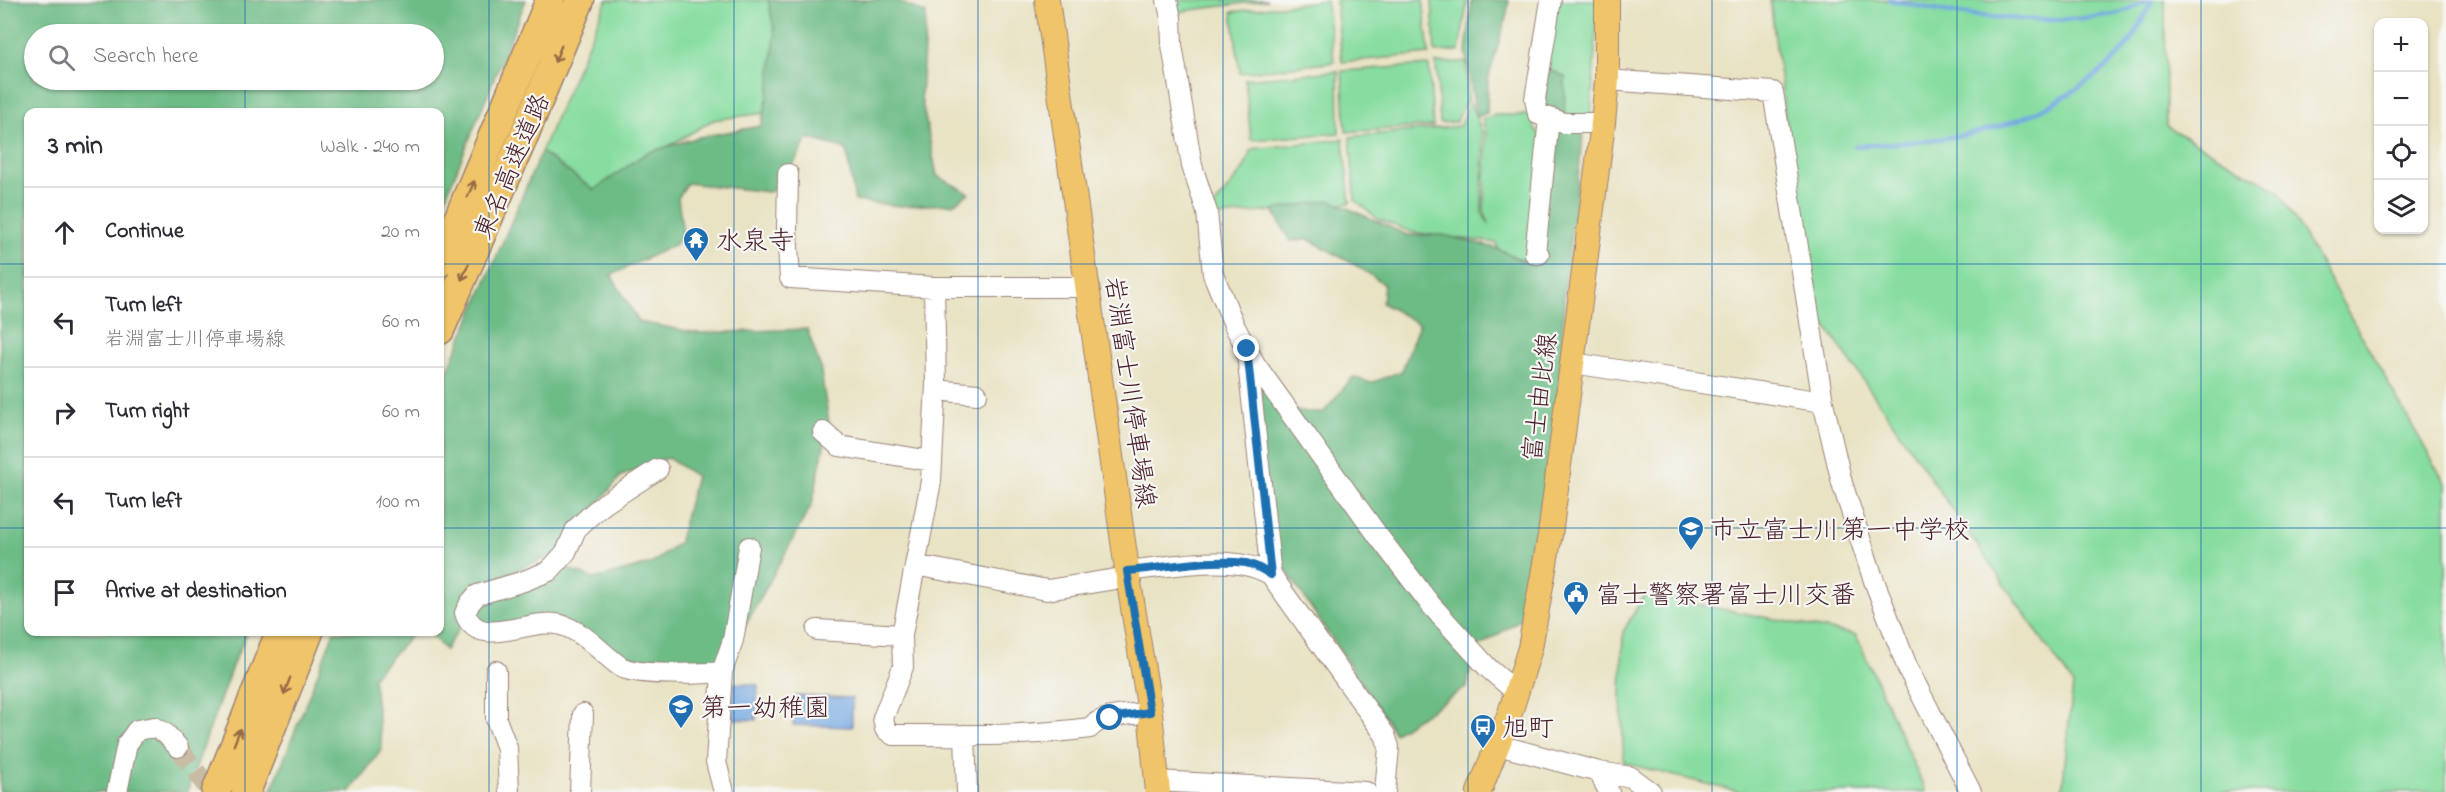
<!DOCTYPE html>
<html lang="en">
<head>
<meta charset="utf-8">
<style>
	body { margin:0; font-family:"Indie Flower","Klee One",sans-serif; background:#f2f2f3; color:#2b2b33 }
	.controls { position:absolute; right:18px; top:18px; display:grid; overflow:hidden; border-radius:12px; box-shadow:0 2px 4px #0004 }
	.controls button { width:54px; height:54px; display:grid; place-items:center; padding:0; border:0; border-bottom:2px solid #e1e1e2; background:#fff; color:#2b2b33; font:30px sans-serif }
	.stop { position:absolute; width:18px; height:18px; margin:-14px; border:4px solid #1f6fb2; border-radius:50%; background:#fff }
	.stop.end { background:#1f6fb2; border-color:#fff; box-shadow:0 2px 6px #0008 }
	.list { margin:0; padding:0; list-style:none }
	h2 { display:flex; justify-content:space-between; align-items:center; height:78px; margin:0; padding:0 24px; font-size:26px }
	h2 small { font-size:20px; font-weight:400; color:#7c7c81 }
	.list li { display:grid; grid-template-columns:39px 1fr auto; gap:18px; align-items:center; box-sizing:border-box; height:90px; padding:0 24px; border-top:2px solid #e1e1e2 }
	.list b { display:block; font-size:22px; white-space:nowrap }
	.list p { margin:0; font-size:20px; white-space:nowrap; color:#7c7c81 }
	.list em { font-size:20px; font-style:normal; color:#7c7c81 }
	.icon { flex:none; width:33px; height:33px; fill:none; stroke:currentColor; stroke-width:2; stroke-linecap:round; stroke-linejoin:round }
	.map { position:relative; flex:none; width:2446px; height:792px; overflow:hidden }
	.search { position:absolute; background:#fff; box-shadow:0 2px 4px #0004; left:24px; top:24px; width:420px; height:66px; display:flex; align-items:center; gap:15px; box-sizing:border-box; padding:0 21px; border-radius:33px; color:#7c7c81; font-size:22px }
	.panel { position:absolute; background:#fff; box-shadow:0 2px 4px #0004; left:24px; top:108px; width:420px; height:528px; border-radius:12px }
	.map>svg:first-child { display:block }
</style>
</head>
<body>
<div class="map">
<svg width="2446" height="792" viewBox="0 0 2446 792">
	<rect width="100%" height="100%" fill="#f6f6f2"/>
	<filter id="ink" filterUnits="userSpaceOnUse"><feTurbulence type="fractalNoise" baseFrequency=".0167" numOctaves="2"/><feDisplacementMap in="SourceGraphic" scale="12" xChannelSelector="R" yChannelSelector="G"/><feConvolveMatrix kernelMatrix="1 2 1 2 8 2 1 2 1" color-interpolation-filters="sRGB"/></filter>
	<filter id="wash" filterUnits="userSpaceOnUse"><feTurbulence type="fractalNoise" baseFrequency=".008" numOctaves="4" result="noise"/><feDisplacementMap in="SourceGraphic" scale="24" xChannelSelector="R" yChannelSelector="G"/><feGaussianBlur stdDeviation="1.35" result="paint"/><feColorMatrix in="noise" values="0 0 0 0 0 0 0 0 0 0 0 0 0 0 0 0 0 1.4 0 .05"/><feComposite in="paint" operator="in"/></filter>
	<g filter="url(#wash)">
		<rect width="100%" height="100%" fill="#e9e3c4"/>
		<!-- green -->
		<path fill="#87dda0" stroke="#687e66" stroke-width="1.5" d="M607,0H774L781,29L771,112L713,120L594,190L541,152Z
			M1172,0H1268L1177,12Z
			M1326,0L1334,62L1240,73L1232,12Z
			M1336,0H1423L1429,54L1342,62Z
			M1432,0H1468L1459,51L1435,52Z
			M1556,0H1598L1591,118L1564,114L1565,77L1543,66Z
			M1770,0H2165L2166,126L2279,191L2446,485V792H2062L2073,684L1821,319L1791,161Z
			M1466,62L1468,98L1456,122L1440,123L1436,63Z
			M1429,65L1433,126L1346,132L1342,71Z
			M1338,71L1339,133L1251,140L1245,79Z
			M1470,102L1483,135L1482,212L1489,225L1484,211L1486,134L1482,119L1496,115H1532L1534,127L1543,139L1535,265L1499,250L1496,243L1411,232L1378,219L1355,200L1350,137L1460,126Z
			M1343,139L1350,203L1211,217V210L1244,168L1252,149Z
			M1645,594L1856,635L1926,792H1738L1624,763L1621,699L1623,632Z"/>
		<!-- forest -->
		<path fill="#6dbc86" stroke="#5c6e58" stroke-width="1.5" fill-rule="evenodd" d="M0,0H526L440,211V112H28V632H248L234,661L187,792H0ZM34,34H434V80H34Z
			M768,0H896L926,14L921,97L937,176L969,193L953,204L900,206L855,201L846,149L808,138L781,186L769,192L687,183L678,198L683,235L674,245L611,275L639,322L698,333L807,329L820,366L829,423L812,504L725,663L632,658L570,634L468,629L470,603L560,566L594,579L653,563L679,542L696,476L668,458L621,476L556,554L476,586L459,606V629L445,650L429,632H440V389L541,152L594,190L646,153L699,137L761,126L769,91L775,34Z
			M1472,0H1509L1506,18L1488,79L1487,113L1476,117L1466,52Z
			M1543,66L1565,77L1564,128H1584L1565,284L1557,423L1527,615L1473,651L1467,687L1395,733L1275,554L1250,383L1299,412H1324L1353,377L1371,383L1402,371L1419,324L1382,303L1384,284L1357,266L1308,239L1290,241L1273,210L1330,200L1407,235H1443L1496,248L1534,266L1548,128L1535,102Z
			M334,632H414L373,677L382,749L350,792H271Z"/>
		<!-- water -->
		<path fill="#76a8e2" stroke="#606486" stroke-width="1.5" d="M734,683L758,685L756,720L732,719Z
			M795,696L852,698V727L793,725Z"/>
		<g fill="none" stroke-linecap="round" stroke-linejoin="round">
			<!-- stream -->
			<path stroke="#76a8e2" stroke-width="4.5" d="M1890,0C1957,16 2046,27 2114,14C2125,12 2137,5 2148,0
				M1855,146C1945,140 2013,137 2088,81C2105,69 2122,55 2133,37C2140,25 2146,12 2152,0"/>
		</g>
	</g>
	<g filter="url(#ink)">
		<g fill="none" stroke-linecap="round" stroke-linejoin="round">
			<!-- minor-tunnel -->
			<path stroke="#c9bca5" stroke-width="20" stroke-dasharray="20 10" stroke-linecap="butt" d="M178,747L211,792"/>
			<defs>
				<path id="minor" d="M1167,0L1171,18L1172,45L1192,166L1207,212L1213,274L1235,327L1255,364L1379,537L1431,605L1488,668L1517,693
					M1551,0L1535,99L1538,114L1564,123H1603
					M1607,80L1773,92L1823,402L1842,483L1873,578L1908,669L1971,792
					M788,174L787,231L790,278L934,287H1087
					M1539,254H1535L1549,118
					M934,287L936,384L931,481L902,635L903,667L883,718L885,729L893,735C958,735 1025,737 1090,728C1101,714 1132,715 1150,712
					M1247,354L1271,575
					M1573,363L1823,402
					M936,390L977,394
					M823,432L839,446L932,461
					M658,469L604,504L592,514L576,529L566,552L549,571L524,581L477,595L470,603L465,613C478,652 531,616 561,625C585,632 601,653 621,667C636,676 702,674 722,672L716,762L724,792
					M915,565L1047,590L1128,577
					M1127,571C1169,567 1235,552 1271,575L1385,735L1389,747L1385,792
					M817,630L902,635
					M496,671V719L507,748L509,792
					M722,672L733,640L749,547
					M965,735L967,792
					M1498,745L1599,772L1609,792
					M1599,772L1631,777L1651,792
					M1156,781L1366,792
					M117,792L127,744L137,730L154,727L166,734L178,747
					M580,792L583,714"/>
				<path id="major" d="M1047,0L1128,577L1150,712L1158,792
					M1479,792L1510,713L1530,648L1550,535L1603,123L1607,80V0"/>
				<path id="highway" d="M440,262L550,0
					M440,330L523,138L580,0
					M216,792L280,632
					M246,792L309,632"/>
			</defs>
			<!-- minor casing -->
			<use href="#minor" stroke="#9a8178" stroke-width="22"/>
			<!-- major casing -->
			<use href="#major" stroke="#9a8178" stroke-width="26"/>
			<!-- highway casing -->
			<use href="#highway" stroke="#9a8178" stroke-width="31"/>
			<!-- minor -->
			<use href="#minor" stroke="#fff" stroke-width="20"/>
			<!-- major -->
			<use href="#major" stroke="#f0c469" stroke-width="24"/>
			<!-- highway -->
			<use href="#highway" stroke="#f0c469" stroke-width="28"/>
		</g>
		<!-- one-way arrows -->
		<defs><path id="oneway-shaft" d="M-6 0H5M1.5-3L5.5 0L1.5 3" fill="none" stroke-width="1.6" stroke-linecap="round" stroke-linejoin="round" transform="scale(1.5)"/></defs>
		<g stroke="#956947">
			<use href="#oneway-shaft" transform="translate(558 54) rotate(112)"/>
			<use href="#oneway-shaft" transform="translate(471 189) rotate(-67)"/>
			<use href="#oneway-shaft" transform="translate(465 272) rotate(114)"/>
			<use href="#oneway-shaft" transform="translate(287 686) rotate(111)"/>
			<use href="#oneway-shaft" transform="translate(237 737) rotate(-69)"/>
		</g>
	</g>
	<g fill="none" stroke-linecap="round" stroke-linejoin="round" filter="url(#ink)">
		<!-- route -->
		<path stroke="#1f6fb2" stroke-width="8" d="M1110,718L1150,712L1127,571C1164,568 1209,558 1246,563C1256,565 1263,570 1271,575L1247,349"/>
	</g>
	<!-- grid -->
	<path fill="none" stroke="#1f6fb2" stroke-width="1.5" stroke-opacity="0.55" d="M245,0V34M489,0V792M734,0V792M978,0V792M1223,0V792M1468,0V792M1712,0V792M1957,0V792M2201,0V792M245,80V112M0,264H28M440,264H2446M0,528H28M440,528H2446M245,632V792"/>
	<!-- icons -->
	<defs>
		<symbol id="temple-pin" viewBox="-11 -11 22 30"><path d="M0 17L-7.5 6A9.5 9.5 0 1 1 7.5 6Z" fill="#1f6fb2" stroke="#f6f6f2"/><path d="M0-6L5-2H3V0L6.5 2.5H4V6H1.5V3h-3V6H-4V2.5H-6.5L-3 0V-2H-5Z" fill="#fff"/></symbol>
		<symbol id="school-pin" viewBox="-11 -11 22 30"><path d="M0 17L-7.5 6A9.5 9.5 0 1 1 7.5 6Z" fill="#1f6fb2" stroke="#f6f6f2"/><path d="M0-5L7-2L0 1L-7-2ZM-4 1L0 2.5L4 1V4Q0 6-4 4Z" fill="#fff"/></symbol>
		<symbol id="civic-pin" viewBox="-11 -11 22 30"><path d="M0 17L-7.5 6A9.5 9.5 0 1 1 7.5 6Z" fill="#1f6fb2" stroke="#f6f6f2"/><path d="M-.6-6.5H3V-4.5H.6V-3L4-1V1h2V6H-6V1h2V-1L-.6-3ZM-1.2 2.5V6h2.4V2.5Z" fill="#fff"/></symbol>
		<symbol id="bus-pin" viewBox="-11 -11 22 30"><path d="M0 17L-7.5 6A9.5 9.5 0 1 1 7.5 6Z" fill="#1f6fb2" stroke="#f6f6f2"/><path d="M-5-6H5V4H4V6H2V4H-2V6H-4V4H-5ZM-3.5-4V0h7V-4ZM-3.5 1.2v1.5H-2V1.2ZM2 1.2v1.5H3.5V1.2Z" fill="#fff"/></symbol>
	</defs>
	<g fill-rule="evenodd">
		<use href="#temple-pin" x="681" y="225" width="30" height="40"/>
		<use href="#school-pin" x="1676" y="514" width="30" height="40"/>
		<use href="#civic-pin" x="1561" y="579" width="30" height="40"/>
		<use href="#school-pin" x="666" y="692" width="30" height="40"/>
		<use href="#bus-pin" x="1468" y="712" width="30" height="40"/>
	</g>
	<g text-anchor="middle" stroke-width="4.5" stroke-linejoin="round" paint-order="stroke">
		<!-- street labels -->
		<g font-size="26" fill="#4a1f2b" stroke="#f6f6f2">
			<text transform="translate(511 166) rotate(-67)" y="9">東名高速道路</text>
			<text transform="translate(1131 392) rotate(82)" y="9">岩淵富士川停車場線</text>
			<text transform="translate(1539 397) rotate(-83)" y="9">富士由比線</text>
		</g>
		<!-- poi labels -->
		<g font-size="26" fill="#4a1f2b" stroke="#f6f6f2" text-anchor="start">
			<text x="716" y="249">水泉寺</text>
			<text x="1710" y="538">市立富士川第一中学校</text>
			<text x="1596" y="603">富士警察署富士川交番</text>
			<text x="700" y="716">第一幼稚園</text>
			<text x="1502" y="736">旭町</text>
		</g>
	</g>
</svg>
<div class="controls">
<button>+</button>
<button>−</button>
<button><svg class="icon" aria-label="locate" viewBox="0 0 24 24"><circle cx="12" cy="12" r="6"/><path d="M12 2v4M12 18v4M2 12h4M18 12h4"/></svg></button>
<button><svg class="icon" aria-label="layers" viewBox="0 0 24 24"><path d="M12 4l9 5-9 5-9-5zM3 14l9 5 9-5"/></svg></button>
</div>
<div class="stop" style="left:1110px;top:718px"></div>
<div class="stop end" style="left:1247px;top:349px"></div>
<div class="search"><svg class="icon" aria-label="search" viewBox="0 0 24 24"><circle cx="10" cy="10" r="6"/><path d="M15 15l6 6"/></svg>Search here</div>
<section class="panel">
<h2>3 min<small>Walk · 240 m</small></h2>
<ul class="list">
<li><svg class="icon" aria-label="ahead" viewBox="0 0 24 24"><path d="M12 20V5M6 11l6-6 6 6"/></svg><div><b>Continue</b></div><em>20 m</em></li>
<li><svg class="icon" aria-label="left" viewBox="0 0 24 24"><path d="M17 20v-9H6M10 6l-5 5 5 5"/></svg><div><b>Turn left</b><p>岩淵富士川停車場線</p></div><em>60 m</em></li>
<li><svg class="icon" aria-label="right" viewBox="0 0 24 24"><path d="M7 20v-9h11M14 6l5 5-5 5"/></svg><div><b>Turn right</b></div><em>60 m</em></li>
<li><svg class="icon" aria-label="left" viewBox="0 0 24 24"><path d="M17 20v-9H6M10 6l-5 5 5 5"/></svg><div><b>Turn left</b></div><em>100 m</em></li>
<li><svg class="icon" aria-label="arrive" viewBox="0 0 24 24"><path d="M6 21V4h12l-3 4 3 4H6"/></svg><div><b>Arrive at destination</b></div></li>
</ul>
</section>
</div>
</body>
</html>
